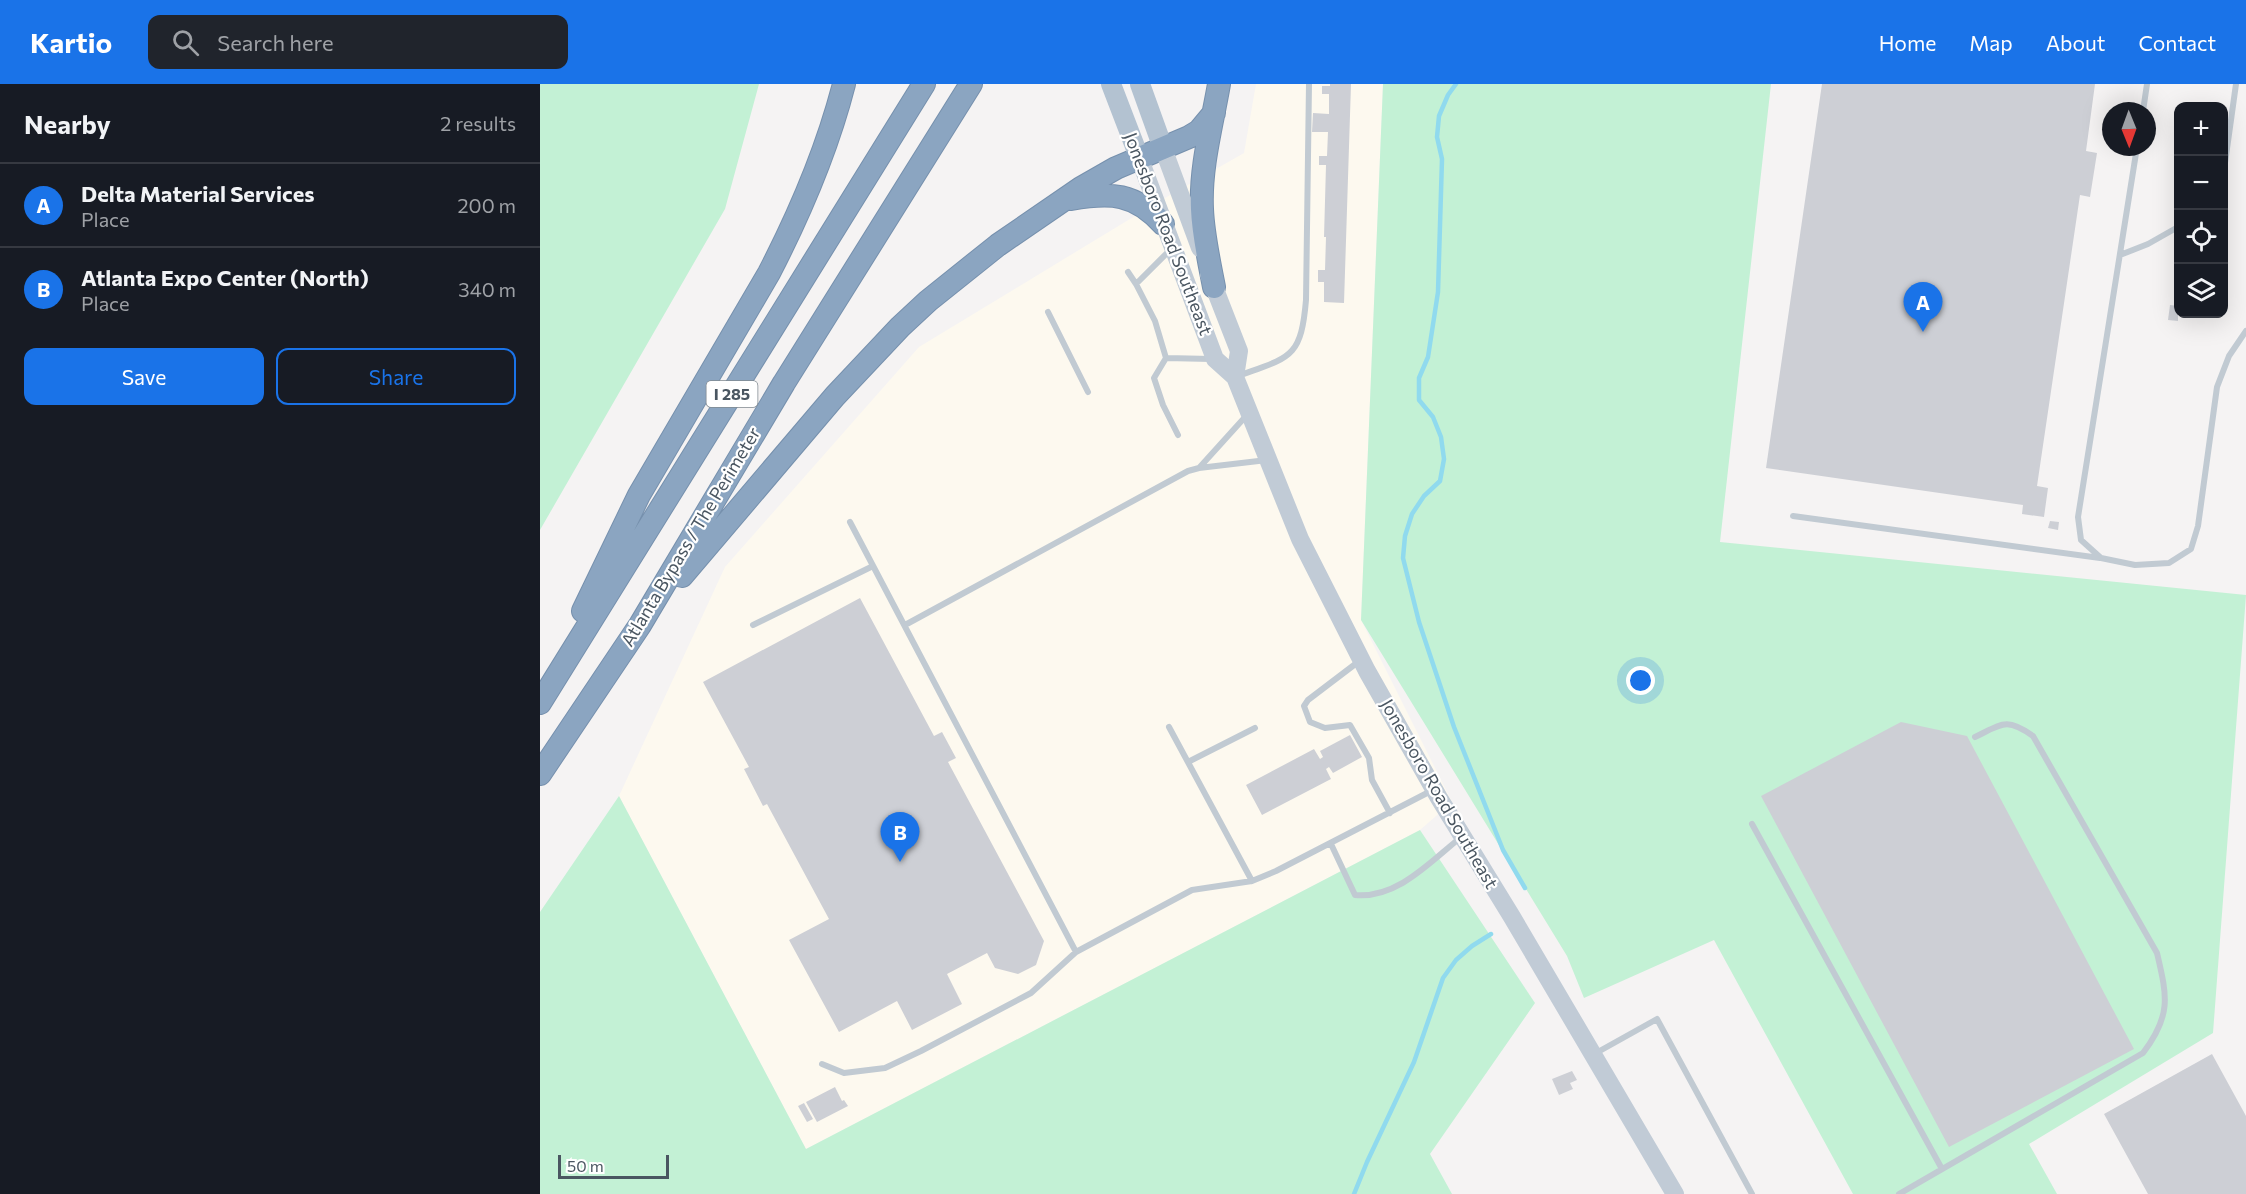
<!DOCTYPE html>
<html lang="en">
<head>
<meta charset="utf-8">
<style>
	body { margin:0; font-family:Commissioner,sans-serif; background:#20242c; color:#f1f3f6 }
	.controls { position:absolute; right:18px; top:18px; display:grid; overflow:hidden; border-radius:12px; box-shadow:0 6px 24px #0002 }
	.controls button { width:54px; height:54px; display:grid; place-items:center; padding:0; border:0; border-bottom:2px solid #363941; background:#171b24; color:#f1f3f6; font:30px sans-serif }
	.compass { position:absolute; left:1562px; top:18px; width:54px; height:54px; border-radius:50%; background:#171b24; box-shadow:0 6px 24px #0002; rotate:179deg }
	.scale { position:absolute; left:18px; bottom:15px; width:111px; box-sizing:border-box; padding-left:6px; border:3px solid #4a5661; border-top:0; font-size:16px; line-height:21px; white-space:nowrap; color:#4a5661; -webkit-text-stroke:4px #fff; paint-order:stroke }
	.you { position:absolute; left:1101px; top:597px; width:21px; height:21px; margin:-15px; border:4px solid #fff; border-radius:50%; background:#1a73e8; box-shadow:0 0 0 9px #1a73e833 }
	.badge { display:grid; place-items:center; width:39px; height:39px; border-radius:50%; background:#1a73e8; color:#fff; font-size:20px; font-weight:700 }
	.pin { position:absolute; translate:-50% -50px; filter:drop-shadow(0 2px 3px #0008) }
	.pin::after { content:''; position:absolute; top:32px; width:21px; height:18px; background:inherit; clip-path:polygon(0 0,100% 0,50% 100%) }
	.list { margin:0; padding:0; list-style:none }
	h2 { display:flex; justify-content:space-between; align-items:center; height:78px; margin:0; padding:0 24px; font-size:26px }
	h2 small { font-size:20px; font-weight:400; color:#9ea1a6 }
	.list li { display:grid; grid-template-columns:39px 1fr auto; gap:18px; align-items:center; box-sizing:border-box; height:84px; padding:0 24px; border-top:2px solid #363941 }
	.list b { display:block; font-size:22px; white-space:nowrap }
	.list p { margin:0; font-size:20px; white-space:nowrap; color:#9ea1a6 }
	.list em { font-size:20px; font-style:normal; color:#9ea1a6 }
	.actions { display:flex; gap:12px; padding:18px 24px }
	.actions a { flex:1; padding:14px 0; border:2px solid #1a73e8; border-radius:12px; text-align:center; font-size:21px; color:#1a73e8 }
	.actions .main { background:#1a73e8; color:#fff }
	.icon { flex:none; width:33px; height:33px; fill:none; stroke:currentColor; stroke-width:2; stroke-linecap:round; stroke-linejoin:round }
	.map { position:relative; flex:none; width:1706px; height:1110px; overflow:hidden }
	header { display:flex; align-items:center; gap:36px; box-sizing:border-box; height:84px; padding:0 30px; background:#1a73e8; color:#fff }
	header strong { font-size:28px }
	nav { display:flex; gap:33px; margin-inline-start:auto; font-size:21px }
	.search { width:420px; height:54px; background:#20242c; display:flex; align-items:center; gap:15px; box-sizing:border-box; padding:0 21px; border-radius:12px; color:#9ea1a6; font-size:22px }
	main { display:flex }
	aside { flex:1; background:#171b24 }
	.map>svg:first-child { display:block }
</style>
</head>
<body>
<header>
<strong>Kartio</strong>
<div class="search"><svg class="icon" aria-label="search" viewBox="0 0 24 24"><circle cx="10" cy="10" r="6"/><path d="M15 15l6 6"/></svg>Search here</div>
<nav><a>Home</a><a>Map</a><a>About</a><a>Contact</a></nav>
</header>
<main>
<aside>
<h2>Nearby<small>2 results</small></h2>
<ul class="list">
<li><span class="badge">A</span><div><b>Delta Material Services</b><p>Place</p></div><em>200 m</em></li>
<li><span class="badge">B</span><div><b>Atlanta Expo Center (North)</b><p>Place</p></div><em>340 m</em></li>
</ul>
<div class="actions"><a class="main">Save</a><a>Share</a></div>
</aside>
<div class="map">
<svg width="1706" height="1110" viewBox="0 0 1706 1110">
	<rect width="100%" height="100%" fill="#f5f3f3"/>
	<!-- commercial -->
	<path fill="#fdf9ef" d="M716,0H843L821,536L912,718L880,746L266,1065L79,712L185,483L379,263L618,118L704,69Z"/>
	<!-- green -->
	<path fill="#c3f1d5" d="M0,0H219L185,125L0,446Z
		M843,0H1231L1180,458L1706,511L1673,949L1489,1060L1517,1110H1313L1174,856L1044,914L1027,872L821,536Z
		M79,712L266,1065L880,746L995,919L890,1070L912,1110H0V828Z"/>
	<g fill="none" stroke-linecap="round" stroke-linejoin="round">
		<!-- stream -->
		<path stroke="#90daee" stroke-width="4.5" d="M916,0L908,11L899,32L897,53L902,75L898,208L888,273L879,294V316L893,333L901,353L904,375L900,397L884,412L872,430L865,452L863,474L879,538L914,643L963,766L985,804
			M814,1110L827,1078L874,978L903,894L916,876L932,862L951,850"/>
	</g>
	<!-- building -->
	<path fill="#cdcfd5" d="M790,0H811L804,219L784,218V198H778V186H785L786,153H784L786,81H779V72H787L788,48H772L773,29L789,30V10H782V2H790Z
		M1282,0H1555L1546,67L1557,69L1550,113L1540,111L1497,402L1508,404L1504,433L1482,430L1483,421L1226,384Z
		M1630,221L1638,222V237L1628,236Z
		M1510,437L1519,438L1518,446L1508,444Z
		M320,514L394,652L402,648L416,674L408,678L504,857L496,881L478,890L455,884L447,869L407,890L422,920L372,946L357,917L299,948L249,856L289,835L227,720L223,722L204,685L209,683L163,598Z
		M1361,638L1427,652L1594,965L1409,1063L1221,712Z
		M810,651L822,673L793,689L789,683L786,685L791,695L722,731L706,701L774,665L780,675L783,673L780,667Z
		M1672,970L1706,1032V1110H1608L1564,1030Z
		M1032,987L1037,996L1030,999L1033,1005L1019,1011L1012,995Z
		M295,1003L302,1017L304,1016L308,1022L277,1038L266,1018Z
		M264,1019L273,1035L267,1038L258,1022Z"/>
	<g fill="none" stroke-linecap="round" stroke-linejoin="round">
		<defs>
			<path id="motorway" d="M531,115C571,108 595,109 623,140
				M674,203C669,177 663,151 662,125C660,83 672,41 679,0
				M142,492L295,312L360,243L388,217L458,161L541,104L576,84L649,53L659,47L674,29
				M43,527L99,411L229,189C260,129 287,66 304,0
				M0,619L384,0
				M0,690L100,541L244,299L431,0"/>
		</defs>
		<!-- motorway casing -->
		<use href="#motorway" stroke="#7690ad" stroke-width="24"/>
		<!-- service -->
		<path stroke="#c1cad2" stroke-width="6" d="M1603,27L1607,0
			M1597,63L1538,433L1541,456L1561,474L1595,481L1629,479L1651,465L1658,442L1677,303L1689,272L1706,247
			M1684,86L1696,0
			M1580,171L1608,160L1638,143
			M588,188L596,200L630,166
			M596,200L615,237L626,274
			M508,228L548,308
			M626,274L614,294L623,321L638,351
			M626,274L671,275
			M698,292C750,273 761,275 766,216L769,0
			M706,332L659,384L727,376
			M1253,432L1560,474
			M310,438L536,868L652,806L712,797L736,787L891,707
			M213,541L333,482
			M365,541L648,387L659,384
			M818,578L768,616L764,622L770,638L785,644L810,641L829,674L832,696L850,729
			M629,643L712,797
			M648,678L715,644
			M1212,740L1402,1085
			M791,760L815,811C857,815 890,778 920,754
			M1056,969L1117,935L1212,1110
			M282,980L304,989L345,984L381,967L491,909L536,868
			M1359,1110L1603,969C1632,931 1627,912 1617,869L1493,652C1466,633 1462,640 1435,653"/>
		<!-- secondary -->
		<path stroke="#c1cbd6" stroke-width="18" d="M623,64L660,164
			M599,73L675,275L695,293L760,455L827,587L899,714L972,833L1135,1110
			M669,190L699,267L695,293"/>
		<!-- primary -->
		<path stroke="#b3c2d1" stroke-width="20" d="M571,0L599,73
			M600,0L623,64"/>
		<!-- motorway -->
		<use href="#motorway" stroke="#8ba5c1" stroke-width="22"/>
	</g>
	<g text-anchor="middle" stroke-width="4.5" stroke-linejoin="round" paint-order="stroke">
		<!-- shield labels -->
		<rect fill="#fff" stroke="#808990" stroke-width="1.5" x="166.5" y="297" width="51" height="26" rx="4.5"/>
		<g font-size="16" font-weight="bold" fill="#4a5661">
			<text x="192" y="316">I 285</text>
		</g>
		<!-- street labels -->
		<g font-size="18" fill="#4a5661" stroke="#fff">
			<text transform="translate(628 150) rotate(69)" y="6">Jonesboro Road Southeast</text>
			<text transform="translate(151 453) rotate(-59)" y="6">Atlanta Bypass / The Perimeter</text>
			<text transform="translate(899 710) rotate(60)" y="6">Jonesboro Road Southeast</text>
		</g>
	</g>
</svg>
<div class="controls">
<button>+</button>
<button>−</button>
<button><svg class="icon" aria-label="locate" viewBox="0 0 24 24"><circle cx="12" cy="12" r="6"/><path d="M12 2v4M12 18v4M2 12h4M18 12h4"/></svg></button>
<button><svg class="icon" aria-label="layers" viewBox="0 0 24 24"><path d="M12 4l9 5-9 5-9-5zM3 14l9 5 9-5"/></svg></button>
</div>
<svg class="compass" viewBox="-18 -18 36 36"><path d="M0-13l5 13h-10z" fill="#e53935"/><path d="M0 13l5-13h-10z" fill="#9ea1a6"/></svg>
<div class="scale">50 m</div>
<div class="you"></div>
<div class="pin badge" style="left:1383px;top:248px">A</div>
<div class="pin badge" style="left:360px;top:778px">B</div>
</div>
</main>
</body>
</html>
